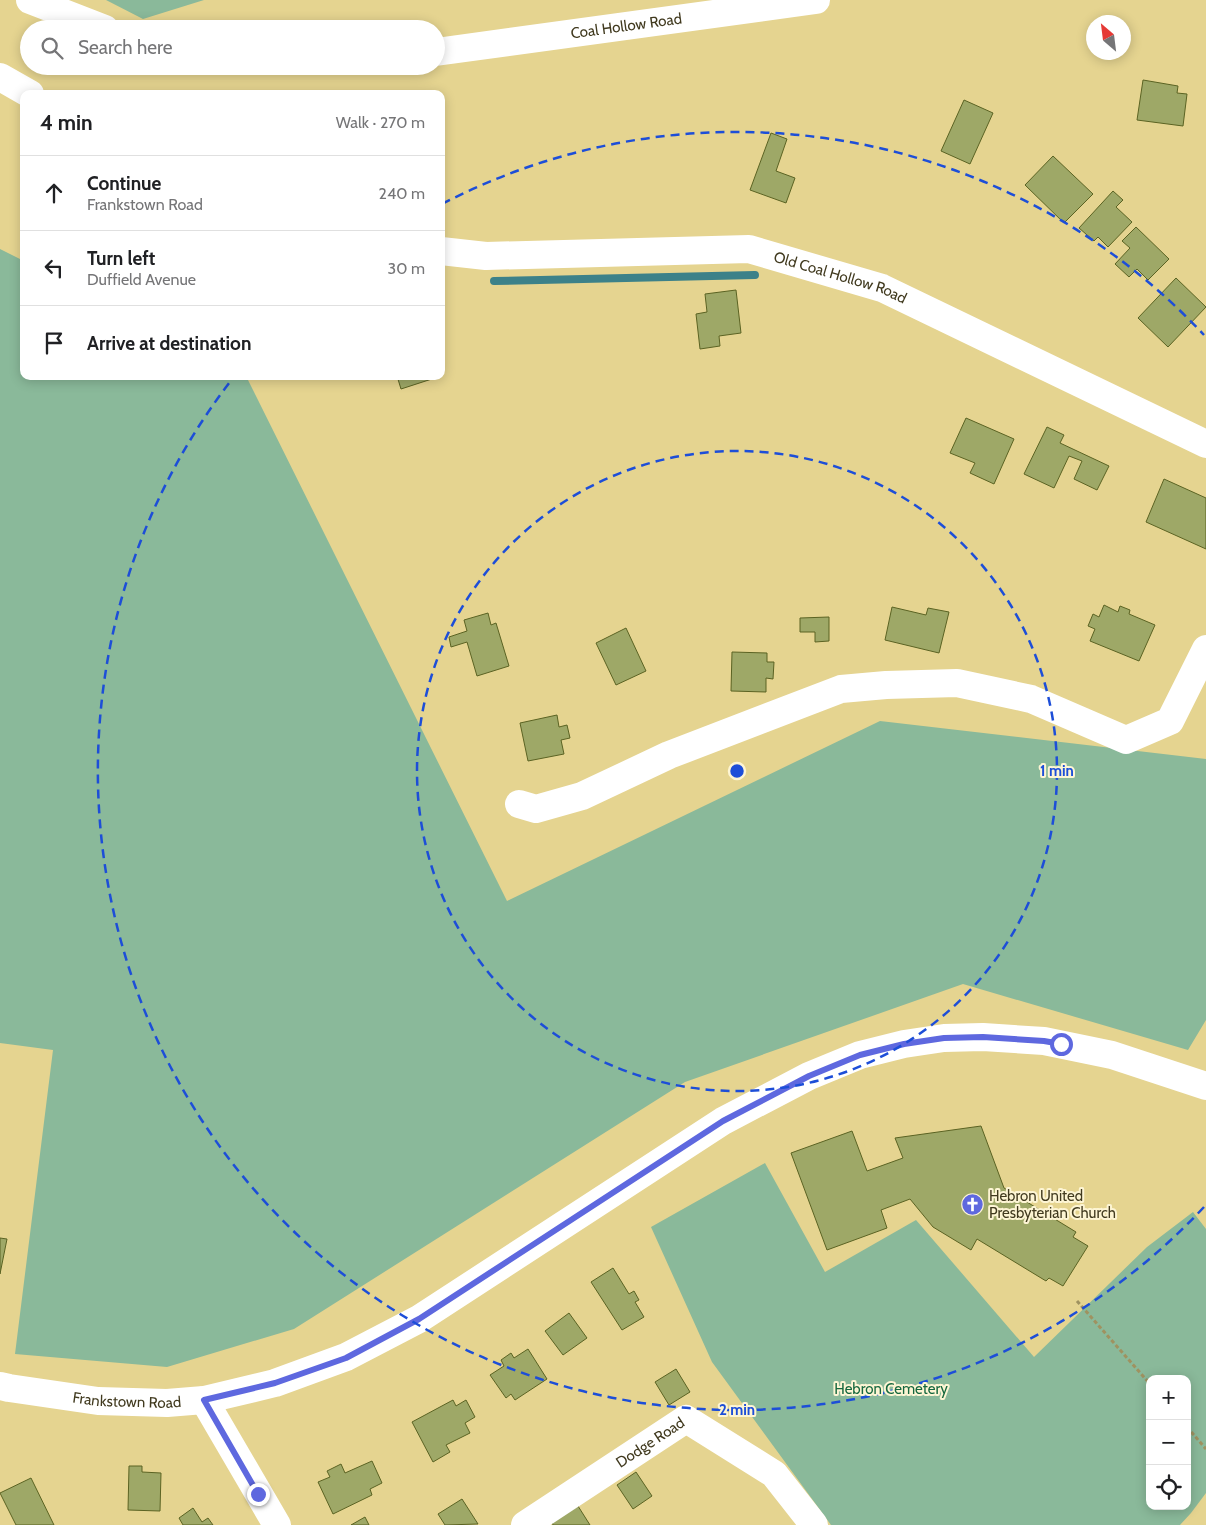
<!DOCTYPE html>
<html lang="en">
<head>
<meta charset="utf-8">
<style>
	body { margin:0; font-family:Cabin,sans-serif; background:#f2f2f2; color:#202124 }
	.controls { position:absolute; right:15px; bottom:15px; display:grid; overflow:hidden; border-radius:10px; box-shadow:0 2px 12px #0003 }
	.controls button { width:45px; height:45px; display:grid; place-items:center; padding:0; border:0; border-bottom:1px solid #e0e0e0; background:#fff; color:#202124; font:25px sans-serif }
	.compass { position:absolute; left:1086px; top:15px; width:45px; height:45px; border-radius:50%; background:#fff; box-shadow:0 2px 12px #0003; rotate:332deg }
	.stop { position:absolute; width:15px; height:15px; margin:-11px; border:4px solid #5e68df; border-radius:50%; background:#fff }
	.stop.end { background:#5e68df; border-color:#fff; box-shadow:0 1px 5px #0008 }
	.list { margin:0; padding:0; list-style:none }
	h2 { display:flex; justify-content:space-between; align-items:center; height:65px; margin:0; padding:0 20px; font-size:21px }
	h2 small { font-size:16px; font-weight:400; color:#757577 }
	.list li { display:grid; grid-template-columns:32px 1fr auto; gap:15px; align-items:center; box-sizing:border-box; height:75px; padding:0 20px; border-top:1px solid #e0e0e0 }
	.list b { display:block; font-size:19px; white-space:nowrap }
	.list p { margin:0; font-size:16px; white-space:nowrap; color:#757577 }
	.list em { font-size:16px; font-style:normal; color:#757577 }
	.icon { flex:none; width:28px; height:28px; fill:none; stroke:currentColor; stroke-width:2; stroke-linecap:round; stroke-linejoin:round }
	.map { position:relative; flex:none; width:1206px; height:1525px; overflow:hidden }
	.search { position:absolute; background:#fff; box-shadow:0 2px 12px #0003; left:20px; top:20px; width:425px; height:55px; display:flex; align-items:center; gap:12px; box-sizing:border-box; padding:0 18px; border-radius:28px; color:#757577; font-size:19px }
	.panel { position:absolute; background:#fff; box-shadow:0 2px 12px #0003; left:20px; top:90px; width:425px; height:290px; border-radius:10px }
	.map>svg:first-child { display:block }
</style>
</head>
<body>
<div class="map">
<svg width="1206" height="1525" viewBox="0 0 1206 1525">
	<rect width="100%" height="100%" fill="#e5d490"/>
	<!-- green -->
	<path fill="#8ab99a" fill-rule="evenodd" d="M106,0H204L143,19Z
		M0,249L24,261V376H246L507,901L880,721L1206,759V1020L1188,1050L963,984L685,1082L294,1329L167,1367L15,1354L53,1050L0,1043Z
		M765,1163L825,1272L916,1220L1034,1357L1147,1247L1193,1212L1206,1229V1493L1191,1513L1180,1525H831L712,1362L651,1227ZM1150,1379H1187V1506H1150Z"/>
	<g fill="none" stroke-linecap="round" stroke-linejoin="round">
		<!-- stream -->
		<path stroke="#3c8189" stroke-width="8" d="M494,281L755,275"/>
	</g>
	<!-- building -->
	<path fill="#9ea867" stroke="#5b6323" d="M1143,80L1178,86L1177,93L1187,94L1183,126L1137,120Z
		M964,100L993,113L970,164L941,151Z
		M771,133L787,139L776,171L795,178L786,203L750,190Z
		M1053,156L1093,194L1064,223L1025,185Z
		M1113,191L1123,200L1116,207L1132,222L1108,247L1098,237L1094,241L1079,228Z
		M1136,227L1169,259L1148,280L1137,269L1129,277L1115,264L1130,248L1122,241Z
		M1176,278L1206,307L1168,347L1138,318Z
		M736,290L741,333L719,336L720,346L700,349L696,314L707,312L705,294Z
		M397,376H441L401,389Z
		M966,418L1014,439L994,484L970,473L975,463L950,453Z
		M1047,427L1064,435L1060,443L1109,466L1097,490L1074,479L1082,461L1069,456L1054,488L1024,474Z
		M1164,479L1206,498V549L1146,522Z
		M1104,605L1118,612L1120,606L1130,610L1129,614L1155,625L1139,661L1090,641L1095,629L1088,626L1093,614L1099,617Z
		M892,607L926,615L928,608L949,612L939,653L885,640Z
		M488,613L491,625L496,623L509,666L477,676L467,642L451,647L449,637L467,631L464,620Z
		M829,617V641L815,642V632H800V618Z
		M626,628L646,671L616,685L596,643Z
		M732,652L767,653V662H774L773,679L766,678V692L731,691Z
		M557,715L559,727L567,725L570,738L561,740L564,754L528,761L520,723Z
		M981,1126L1004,1188L1076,1232L1073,1237L1088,1246L1063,1286L1049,1278L1046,1281L977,1239L971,1250L933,1227L910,1199L881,1210L887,1228L827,1250L791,1153L852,1131L867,1171L903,1158L895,1138Z
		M0,1238L7,1239L0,1274Z
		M613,1268L629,1294L634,1291L639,1300L635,1302L644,1317L622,1330L591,1282Z
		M569,1313L587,1338L563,1355L545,1331Z
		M528,1349L547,1379L515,1400L511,1394L506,1398L490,1375L504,1366L501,1360L511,1353L514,1358Z
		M676,1369L690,1392L669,1405L655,1382Z
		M453,1400L456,1406L466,1400L475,1417L465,1423L470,1433L446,1445L450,1452L433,1462L412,1422Z
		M372,1461L382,1483L370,1489L372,1495L333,1514L318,1482L330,1477L327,1471L341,1464L345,1473Z
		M129,1466H142V1472L161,1473L160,1511L128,1510Z
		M636,1472L652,1496L633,1509L617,1485Z
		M31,1478L54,1525H16L0,1493Z
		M462,1499L478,1524L445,1525L438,1514Z
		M578,1506L590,1525H553L552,1522Z
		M193,1508L202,1522L208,1518L213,1525H183L179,1518Z
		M365,1517L369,1525H351Z"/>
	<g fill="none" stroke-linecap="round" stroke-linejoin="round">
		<!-- path -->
		<path stroke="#9f9260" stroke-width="3" stroke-dasharray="4 2.5" stroke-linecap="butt" d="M1077,1301L1150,1384
			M1187,1427L1206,1449"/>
		<!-- minor -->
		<g stroke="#fff" stroke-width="28">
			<path d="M0,77L30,94"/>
			<path id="s1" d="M441,251L486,256L749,249L882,288L1206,444"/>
			<path d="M519,804L536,809L582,796L669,755L841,689L886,685L957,683L1031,699L1126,740L1170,721L1206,649"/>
			<path d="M204,1400L277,1525"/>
			<path id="s2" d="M525,1525L686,1419L774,1474L814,1525"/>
		</g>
		<!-- major -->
		<g stroke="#fff" stroke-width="28">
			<path d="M30,0L105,29"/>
			<path id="s3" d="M436,52L816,0"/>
			<path id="s4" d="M0,1386L9,1388L98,1401L167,1403L204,1400L275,1383L346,1357L419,1319L723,1121L809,1076L860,1055L904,1044L944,1038L983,1037L1044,1041L1112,1055L1206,1086"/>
		</g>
	</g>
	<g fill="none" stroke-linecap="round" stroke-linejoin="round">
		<!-- route -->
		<path stroke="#5e68df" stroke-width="6" d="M258,1494L204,1400L275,1383L346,1358L419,1319L723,1121L809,1076L860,1055L904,1044L944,1038L983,1037L1044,1041L1061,1044"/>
	</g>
	<!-- distance rings -->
	<g fill="none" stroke="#1d4ed8" stroke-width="2.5" stroke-dasharray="9 6">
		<circle cx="737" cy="771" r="320"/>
		<path d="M1204 1207A639 639 0 0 1 233 378M442 204A639 639 0 0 1 1204 335"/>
	</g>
	<!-- icons -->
	<defs>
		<symbol id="church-disc" viewBox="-11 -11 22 22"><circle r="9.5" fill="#5e68df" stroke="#fdf5d4"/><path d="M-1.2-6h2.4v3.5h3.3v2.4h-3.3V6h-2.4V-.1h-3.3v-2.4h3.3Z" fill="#fff"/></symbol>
	</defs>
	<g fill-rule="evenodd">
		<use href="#church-disc" x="960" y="1192" width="25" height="25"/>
	</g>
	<g text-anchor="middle" stroke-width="4" stroke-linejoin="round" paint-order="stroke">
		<!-- street labels -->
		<g font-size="15" fill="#413a1f" stroke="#fdf5d4">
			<text dy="5" stroke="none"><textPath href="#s3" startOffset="192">Coal Hollow Road</textPath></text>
			<text dy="5" stroke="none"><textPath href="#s1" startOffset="404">Old Coal Hollow Road</textPath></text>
			<text dy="5" stroke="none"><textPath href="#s4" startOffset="128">Frankstown Road</textPath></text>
			<text dy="5" stroke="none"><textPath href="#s2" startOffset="150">Dodge Road</textPath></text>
		</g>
		<!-- poi labels -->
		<g font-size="15" fill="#413a1f" stroke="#fdf5d4" text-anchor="start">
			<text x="989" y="1201">Hebron United<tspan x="989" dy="17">Presbyterian Church</tspan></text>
		</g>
		<!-- park labels -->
		<g font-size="15" fill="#15673e" stroke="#fdf5d4">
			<text x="891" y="1394">Hebron Cemetery</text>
		</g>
	</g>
	<circle cx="737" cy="771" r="8" fill="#1d4ed8" stroke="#fdf5d4" stroke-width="2.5"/>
	<g font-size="15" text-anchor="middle" font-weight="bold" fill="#1d4ed8" stroke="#fdf5d4" stroke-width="4" stroke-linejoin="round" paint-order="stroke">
		<text x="1057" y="776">1 min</text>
		<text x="737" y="1415">2 min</text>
	</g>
</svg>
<div class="controls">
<button>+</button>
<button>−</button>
<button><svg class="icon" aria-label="locate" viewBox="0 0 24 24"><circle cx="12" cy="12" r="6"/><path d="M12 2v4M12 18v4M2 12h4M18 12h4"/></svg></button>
</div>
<svg class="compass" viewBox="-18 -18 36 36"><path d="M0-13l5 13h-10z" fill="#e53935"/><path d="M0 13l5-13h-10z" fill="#757577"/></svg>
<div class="stop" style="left:1061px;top:1044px"></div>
<div class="stop end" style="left:258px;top:1494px"></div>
<div class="search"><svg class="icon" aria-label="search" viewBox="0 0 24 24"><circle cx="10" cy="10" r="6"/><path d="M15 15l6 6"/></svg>Search here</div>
<section class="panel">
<h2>4 min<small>Walk · 270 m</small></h2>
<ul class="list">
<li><svg class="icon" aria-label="ahead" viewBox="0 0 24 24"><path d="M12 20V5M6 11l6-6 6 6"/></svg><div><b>Continue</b><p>Frankstown Road</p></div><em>240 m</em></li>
<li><svg class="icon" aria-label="left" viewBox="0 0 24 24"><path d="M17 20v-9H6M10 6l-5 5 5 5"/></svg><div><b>Turn left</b><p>Duffield Avenue</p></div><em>30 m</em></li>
<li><svg class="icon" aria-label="arrive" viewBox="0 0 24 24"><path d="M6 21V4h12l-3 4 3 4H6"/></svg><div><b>Arrive at destination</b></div></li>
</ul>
</section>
</div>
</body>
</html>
